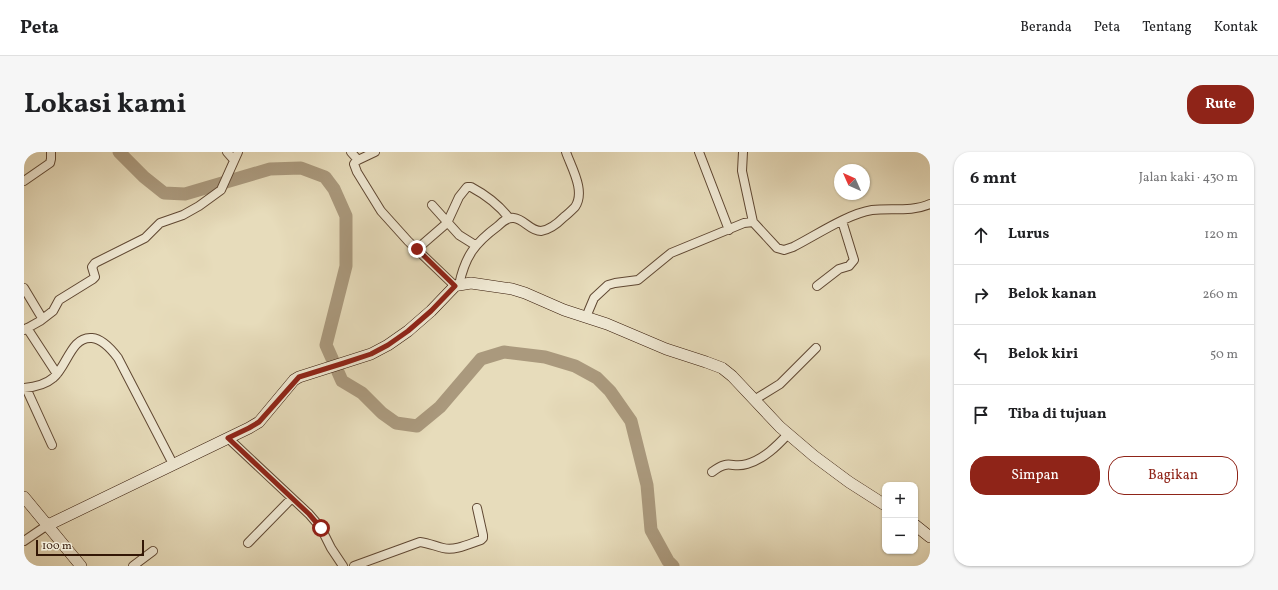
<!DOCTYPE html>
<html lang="id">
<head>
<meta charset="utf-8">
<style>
	body { margin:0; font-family:Vollkorn,serif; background:#f6f6f6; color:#202124 }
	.controls { position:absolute; right:12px; bottom:12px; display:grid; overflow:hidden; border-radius:8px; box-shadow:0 1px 3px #0004 }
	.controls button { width:36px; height:36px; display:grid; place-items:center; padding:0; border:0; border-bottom:1px solid #e0e0e0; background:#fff; color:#202124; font:20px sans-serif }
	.compass { position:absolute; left:810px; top:12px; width:36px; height:36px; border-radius:50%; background:#fff; box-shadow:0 1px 3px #0004; rotate:315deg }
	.scale { position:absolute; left:12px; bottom:10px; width:108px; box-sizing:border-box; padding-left:4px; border:2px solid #331706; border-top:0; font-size:11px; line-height:14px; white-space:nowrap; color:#331706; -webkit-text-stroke:3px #efe8d3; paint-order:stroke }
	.stop { position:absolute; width:12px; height:12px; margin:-9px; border:3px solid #8f2418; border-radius:50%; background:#fff }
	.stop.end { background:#8f2418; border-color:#fff; box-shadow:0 1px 4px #0008 }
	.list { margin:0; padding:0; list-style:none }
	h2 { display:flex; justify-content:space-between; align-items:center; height:52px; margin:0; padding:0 16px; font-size:17px }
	h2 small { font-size:13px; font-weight:400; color:#757577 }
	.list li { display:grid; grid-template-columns:26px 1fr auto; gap:12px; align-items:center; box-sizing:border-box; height:60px; padding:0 16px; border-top:1px solid #e0e0e0 }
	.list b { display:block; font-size:15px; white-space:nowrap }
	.list em { font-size:13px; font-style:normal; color:#757577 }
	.actions { display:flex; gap:8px; padding:12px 16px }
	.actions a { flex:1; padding:9px 0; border:1px solid #8f2418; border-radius:16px; text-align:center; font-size:14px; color:#8f2418 }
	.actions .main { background:#8f2418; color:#fff }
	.icon { flex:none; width:22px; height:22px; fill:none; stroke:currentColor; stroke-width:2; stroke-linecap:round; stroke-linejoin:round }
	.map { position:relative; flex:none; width:906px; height:414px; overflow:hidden; border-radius:16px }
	header { display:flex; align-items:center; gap:24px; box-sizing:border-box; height:56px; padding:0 20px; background:#fff; border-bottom:1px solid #e0e0e0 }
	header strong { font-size:19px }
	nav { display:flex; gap:22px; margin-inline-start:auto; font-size:14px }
	.intro { display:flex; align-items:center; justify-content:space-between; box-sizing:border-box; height:96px; padding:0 24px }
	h1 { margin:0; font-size:28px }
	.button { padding:10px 18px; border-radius:16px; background:#8f2418; color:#fff; font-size:14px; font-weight:700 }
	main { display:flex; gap:24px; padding:0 24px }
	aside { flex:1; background:#fff; border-radius:16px; box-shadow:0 1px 3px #0004 }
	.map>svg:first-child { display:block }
</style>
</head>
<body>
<header>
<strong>Peta</strong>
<nav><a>Beranda</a><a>Peta</a><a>Tentang</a><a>Kontak</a></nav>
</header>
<div class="intro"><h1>Lokasi kami</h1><a class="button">Rute</a></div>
<main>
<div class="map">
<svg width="906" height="414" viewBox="0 0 906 414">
	<rect width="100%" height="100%" fill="#e7dcbb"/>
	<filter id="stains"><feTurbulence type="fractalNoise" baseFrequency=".005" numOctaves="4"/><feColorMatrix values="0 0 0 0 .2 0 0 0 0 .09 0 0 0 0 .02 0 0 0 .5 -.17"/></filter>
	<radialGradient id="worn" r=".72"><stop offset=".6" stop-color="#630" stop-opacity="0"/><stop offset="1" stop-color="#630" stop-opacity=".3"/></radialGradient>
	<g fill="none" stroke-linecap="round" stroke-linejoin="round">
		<!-- river -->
		<path stroke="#aa997d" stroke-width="13" d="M95,0L120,25L140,41L161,42L246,17L277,16L301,25L310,37L322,64V114L302,193L318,229L338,241L358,261L372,271L393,274L416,255L457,207L480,200L521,205L551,214L573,226L586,239L607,269L623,333L627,378L644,409L649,414"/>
		<defs>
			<path id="street" d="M203,0L210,8
				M327,0L334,8
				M351,0L332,9L330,12L333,20L357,59L384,89L431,134
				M675,0L705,78
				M719,0L718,19L729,70
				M0,29L26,11L27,7V0
				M408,53L435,83L451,93
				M393,97L423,71L435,45L443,35H447C462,43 475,53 485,66
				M435,133C441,104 451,91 474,74C478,70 483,65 490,66C500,67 506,79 517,79C525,78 534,71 540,65C544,62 548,58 551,55C562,39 547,15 542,0
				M793,134L815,117L825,114L830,108L818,69
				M0,136L18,166
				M562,165L570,146L584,133L591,131L614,128L647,101L720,71L729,70L753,96L760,98L769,95C791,84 823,62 848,58C867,56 888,60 906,52
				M3,176L33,222
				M0,178L16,169L29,159L35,148L69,127L71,125L68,115L71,111L121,86L136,71L159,63L175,54L197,38L214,0
				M0,236C11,235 21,233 29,226C43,215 47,184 68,186C79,187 88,198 94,206L149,312
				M2,236L28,293
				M730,248L756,232L792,196
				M204,286L285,362L297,376L307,396L319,414
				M688,320C706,306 707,317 723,312C740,307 753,294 764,282
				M0,389L22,374
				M224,391L268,346
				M109,414L129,399
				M330,414L396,390C404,391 411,394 419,396C431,399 445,392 457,388L459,386V383L453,356"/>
			<path id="secondary" d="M0,345L57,414
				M891,373L906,385
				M22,374L225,276L235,270L270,228L275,225L347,202L364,193L384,179L407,159L431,134L435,133L447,131L488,137L501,141L540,158L583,172L642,197L682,210L698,216L708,224L756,275L790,304L825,330L861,353"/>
		</defs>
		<!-- street casing -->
		<use href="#street" stroke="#604833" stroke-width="10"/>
		<!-- secondary casing -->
		<use href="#secondary" stroke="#331706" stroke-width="12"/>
		<!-- street -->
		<use href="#street" stroke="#efe8d3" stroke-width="8"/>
		<!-- secondary -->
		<use href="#secondary" stroke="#efe8d3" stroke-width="11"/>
	</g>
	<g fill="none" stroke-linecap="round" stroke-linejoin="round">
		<!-- route -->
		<path stroke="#8f2418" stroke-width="5" d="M297,376L285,362L204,286L225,276L235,270L275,225L320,211L347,202L364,193L384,179L407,159L431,134L393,97"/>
	</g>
	<rect width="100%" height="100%" filter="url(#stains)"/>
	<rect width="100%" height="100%" fill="url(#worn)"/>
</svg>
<div class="controls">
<button>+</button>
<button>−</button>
</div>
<svg class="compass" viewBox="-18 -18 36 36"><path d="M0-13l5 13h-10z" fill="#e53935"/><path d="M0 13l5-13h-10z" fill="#757577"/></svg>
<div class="scale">100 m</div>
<div class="stop" style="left:297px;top:376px"></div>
<div class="stop end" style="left:393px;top:97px"></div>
</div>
<aside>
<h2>6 mnt<small>Jalan kaki · 430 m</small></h2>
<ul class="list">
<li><svg class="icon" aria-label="ahead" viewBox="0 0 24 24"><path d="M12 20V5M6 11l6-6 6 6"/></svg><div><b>Lurus</b></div><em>120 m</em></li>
<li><svg class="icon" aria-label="right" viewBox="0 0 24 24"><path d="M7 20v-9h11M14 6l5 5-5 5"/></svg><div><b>Belok kanan</b></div><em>260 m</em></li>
<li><svg class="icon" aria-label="left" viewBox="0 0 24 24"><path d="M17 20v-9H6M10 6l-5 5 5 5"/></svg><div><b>Belok kiri</b></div><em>50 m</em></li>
<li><svg class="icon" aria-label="arrive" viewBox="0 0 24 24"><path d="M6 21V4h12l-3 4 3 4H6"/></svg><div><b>Tiba di tujuan</b></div></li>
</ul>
<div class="actions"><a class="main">Simpan</a><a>Bagikan</a></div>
</aside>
</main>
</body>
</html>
